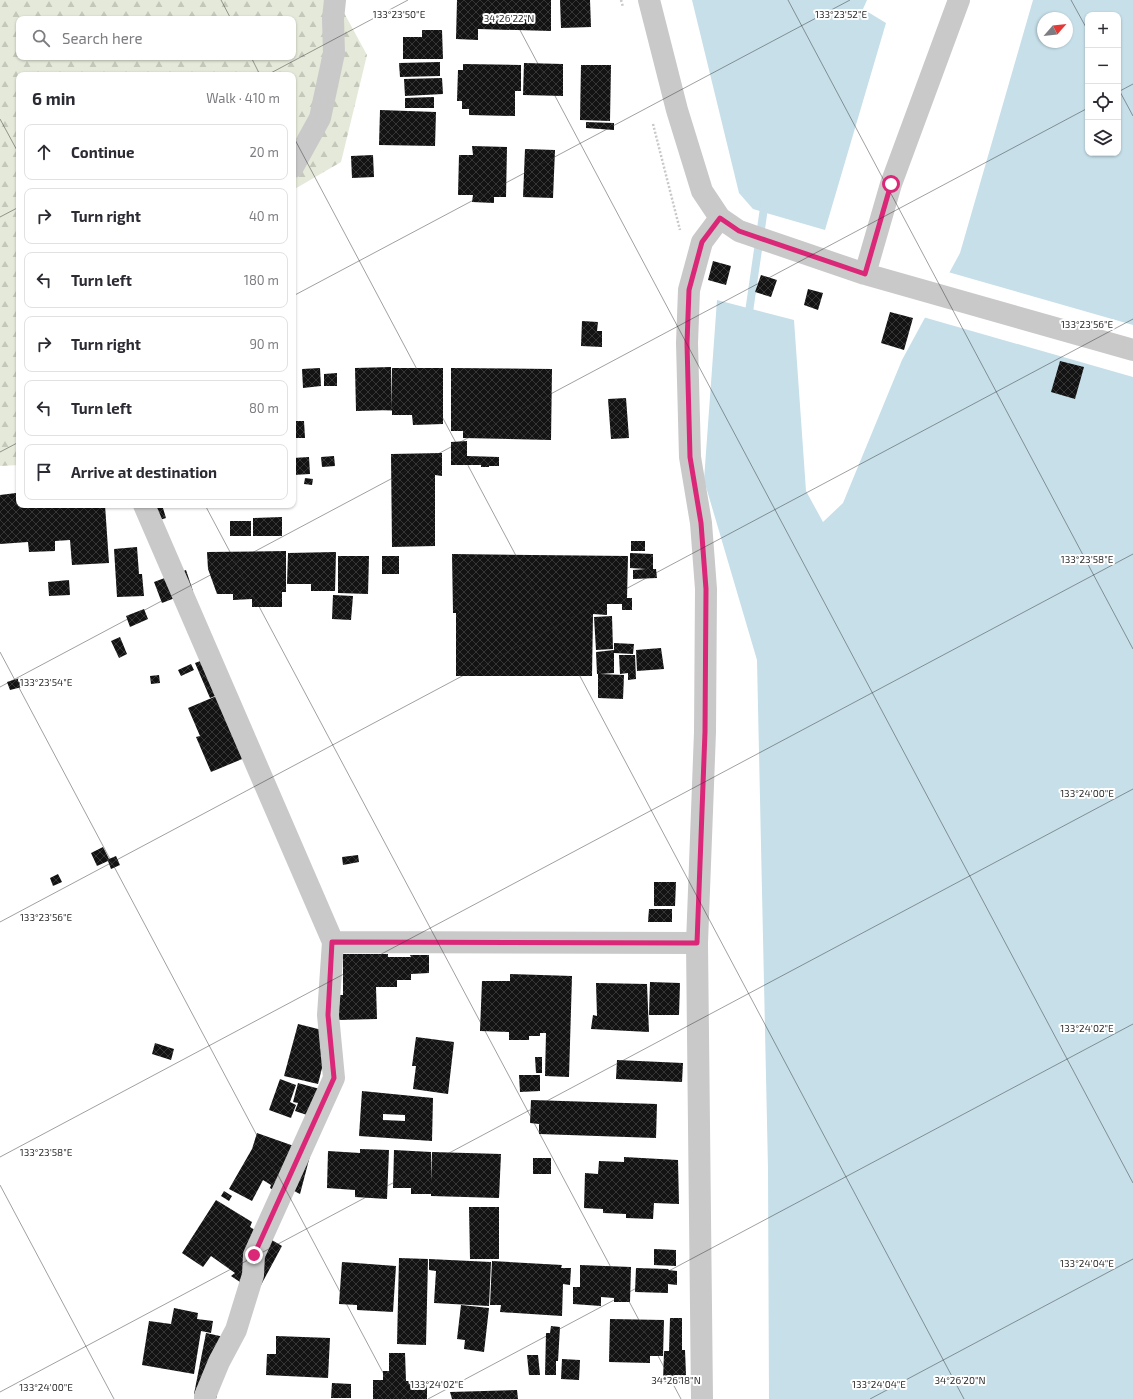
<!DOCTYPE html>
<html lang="en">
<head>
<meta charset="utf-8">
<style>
	body { margin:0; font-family:"Exo 2",sans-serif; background:#f7f7f7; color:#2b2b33 }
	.controls { position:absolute; right:12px; top:12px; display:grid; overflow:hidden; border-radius:8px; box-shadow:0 1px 3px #0004 }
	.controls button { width:36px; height:36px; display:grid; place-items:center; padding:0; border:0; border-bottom:1px solid #e1e1e2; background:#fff; color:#2b2b33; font:20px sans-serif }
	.compass { position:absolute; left:1037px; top:12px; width:36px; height:36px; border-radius:50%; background:#fff; box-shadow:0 1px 3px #0004; rotate:62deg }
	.stop { position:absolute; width:12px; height:12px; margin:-9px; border:3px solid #db2777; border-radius:50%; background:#fff }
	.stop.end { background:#db2777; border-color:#fff; box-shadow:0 1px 4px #0008 }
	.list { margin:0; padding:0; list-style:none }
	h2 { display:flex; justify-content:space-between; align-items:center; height:52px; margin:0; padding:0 16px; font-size:17px }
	h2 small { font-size:13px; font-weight:400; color:#7c7c81 }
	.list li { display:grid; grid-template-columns:26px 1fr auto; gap:12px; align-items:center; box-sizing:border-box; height:56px; margin:0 8px 8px; padding:0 8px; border:1px solid #e1e1e2; border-radius:8px }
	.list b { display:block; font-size:15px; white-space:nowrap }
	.list em { font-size:13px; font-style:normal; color:#7c7c81 }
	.icon { flex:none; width:22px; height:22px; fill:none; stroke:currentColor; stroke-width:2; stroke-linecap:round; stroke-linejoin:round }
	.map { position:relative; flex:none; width:1133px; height:1399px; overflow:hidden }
	.search { position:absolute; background:#fff; box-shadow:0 1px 3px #0004; left:16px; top:16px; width:280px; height:44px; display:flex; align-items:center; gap:10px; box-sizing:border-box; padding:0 14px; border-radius:8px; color:#7c7c81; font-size:15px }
	.panel { position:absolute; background:#fff; box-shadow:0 1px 3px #0004; left:16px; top:72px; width:280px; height:436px; border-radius:8px }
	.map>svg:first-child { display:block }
</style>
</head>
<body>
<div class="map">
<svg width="1133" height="1399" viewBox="0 0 1133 1399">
	<defs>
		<pattern id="forest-firs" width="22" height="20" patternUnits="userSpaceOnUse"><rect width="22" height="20" fill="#e4e9d9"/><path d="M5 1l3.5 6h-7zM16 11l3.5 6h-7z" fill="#c4c8ba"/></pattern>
		<pattern id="building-cross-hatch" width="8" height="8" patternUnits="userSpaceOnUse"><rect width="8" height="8" fill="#131313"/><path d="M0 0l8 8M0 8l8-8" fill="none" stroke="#363636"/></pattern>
	</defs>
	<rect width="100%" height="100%" fill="#fff"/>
	<!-- forest -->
	<path fill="url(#forest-firs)" fill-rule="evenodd" d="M0,0H337L367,55L341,162L293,190V75H19V465L0,466ZM19,19H293V57H19Z"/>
	<!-- water -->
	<path fill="#c6dfe9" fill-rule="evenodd" d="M692,0H867L863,9L886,23L825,230L753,209L739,193Z
		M1033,0H1133V1399H769L768,1168L757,660L704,480L717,300L794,320L806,491L823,522L843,503L902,360L960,253ZM1088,15H1118V153H1088ZM1043,18H1067V42H1043Z"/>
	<!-- pier -->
	<path fill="#fff" d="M948,272L1133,325V377L923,317Z"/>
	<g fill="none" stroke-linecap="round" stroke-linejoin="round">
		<!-- stream -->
		<path stroke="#c6dfe9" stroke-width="8" d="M748,319L765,201"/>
	</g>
	<!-- building -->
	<path fill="url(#building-cross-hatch)" fill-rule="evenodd" d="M457,0H551V31L478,29V40L456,39Z
		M560,0H590L591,27L561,28Z
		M422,30H442L443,59H403V37H422Z
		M440,62V76L400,77L399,63Z
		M524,63L563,64V96L523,95Z
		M463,64L521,65V91H515V116L469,115V109H462V101H457L458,70H463Z
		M581,65H611L610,121L580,120Z
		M442,78L443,94L405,96L404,79Z
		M434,97V108H405V98Z
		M380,110L436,112L435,146L379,145Z
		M586,122L614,123V130L586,128Z
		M472,146L507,147L506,197H494V203L472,202L473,195H458L459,155H473Z
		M525,149L555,150L553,198L523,197Z
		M373,155L374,177L352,178L351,156Z
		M713,261L731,266L726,285L708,280Z
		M761,275L777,280L771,297L755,292Z
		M808,289L823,293L818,310L804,305Z
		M890,312L913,318L904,350L881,343Z
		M582,321L598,322L597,331H602V347L581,346Z
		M1060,361L1084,367L1075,399L1051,392Z
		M391,367L392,410L356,411L355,368Z
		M320,368L321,386L303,388L302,369Z
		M392,368H443V424L413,425L412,415H392Z
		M451,368L552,369L551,440L463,438V431H451Z
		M337,373V386H324V374Z
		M626,398L629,438L611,439L608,399Z
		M293,421H304L305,438H293Z
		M467,441V456L499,457V466H489V467H481V465H451V442Z
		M442,453V476L435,475V546L392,547L391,454Z
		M334,456L335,466L322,467L321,457Z
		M309,457L310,474L293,475V458Z
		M305,478L313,479L312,485L304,484Z
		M16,489H19V505H105L109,563L72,565L70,540L55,541V551L29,552L28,542L0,544V495L16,493Z
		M140,505H162L166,518L147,524Z
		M282,517V536H253V518Z
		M230,521H251V536H230Z
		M631,541H645V551H631Z
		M137,547L139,574H142L144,596L117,597L114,549Z
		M286,551V592H282V607H252V599L233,600V594H217L208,569L207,552Z
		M336,552L335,591H311V584H287L288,553Z
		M630,553L653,554V569H656L657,578L633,579V570L646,569L630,568Z
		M452,554L628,556L627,598H632V610H622V604H607V615L593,614L592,676H456V613H453Z
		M338,556H369L368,594L338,593Z
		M382,556H399V574H382Z
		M186,570L193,591L162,603L154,582Z
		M69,580L70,595L49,596L48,582Z
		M333,595L353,596L351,620L332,619Z
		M144,609L148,619L130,627L126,616Z
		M612,616L613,649L596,650L594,617Z
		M120,637L127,654L119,658L111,641Z
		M614,643L634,644L633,654L614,653V673L600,674L624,675L623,699L598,698V674H597L596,652L614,650Z
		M661,648L664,669L637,671L636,650Z
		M619,655H635L636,679L628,680V673L620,674Z
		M211,657L232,689L210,698L195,663Z
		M191,664L194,670L181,676L178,670Z
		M159,675L160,683L151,684L150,676Z
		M23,677L26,686L10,690L7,682Z
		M233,689L259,752L211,772L196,737L200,736L188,708Z
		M103,847L109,859L116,856L120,865L111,869L108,861L97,866L91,853Z
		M358,855L359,862L343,865L342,857Z
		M58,874L62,882L53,886L50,878Z
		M654,882H676L675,906H654Z
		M649,909H672V922H648Z
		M343,954H388V957H411L410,955H429V973L411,974V980H397V987H376L377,1019L339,1020L338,995H343Z
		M510,974L572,976L569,1077L545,1076L546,1033H540V1036H529V1040H509V1032L480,1031L482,981H510Z
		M650,982L680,983L679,1015H649Z
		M596,983L647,984L649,1032L591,1029L593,1015L597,1016Z
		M298,1024L326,1031L328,1044L318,1084L284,1076Z
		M416,1037L454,1042L448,1094L413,1089L416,1066H412Z
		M155,1043L174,1049L171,1060L152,1054Z
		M535,1057H542V1073H536Z
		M617,1060L683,1063L682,1082L616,1079Z
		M519,1075H540V1091L520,1092Z
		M280,1079L296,1085L290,1102L296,1105L291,1118L269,1110Z
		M298,1083L327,1091L319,1119L295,1111L298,1103L293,1102Z
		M362,1091L433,1098L432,1141L359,1136ZM383,1114L405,1115V1121L383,1120Z
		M531,1100L657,1104L656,1138L539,1134V1124L530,1123Z
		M257,1133L311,1152L300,1194L292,1190L287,1198L270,1188L271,1185L263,1180L252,1201L229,1189L252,1149Z
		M360,1149L389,1150L387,1199L355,1197V1190L327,1188L328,1151L360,1153Z
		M394,1150L431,1152V1182L432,1152L501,1154L499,1198L431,1196V1194H411V1188H393Z
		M624,1157L678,1160L679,1204L654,1203L653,1219L626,1218V1214L603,1213V1209L584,1208L585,1173L598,1174L599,1161L624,1162Z
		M533,1158H551V1174H533Z
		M224,1191L232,1196L229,1201L221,1196Z
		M216,1200L252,1222L250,1227L282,1246L261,1285L249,1288L231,1276L235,1273L211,1256L203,1267L182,1253Z
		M469,1207H499V1259H470Z
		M654,1249L676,1250V1266L654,1265Z
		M399,1258L428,1259L426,1345L397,1344Z
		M429,1259L491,1262L489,1306L434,1303L436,1271L429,1270Z
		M492,1261L562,1265L561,1268H571L570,1285L563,1284L562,1316L500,1312L501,1305H490Z
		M342,1262L396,1266L393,1312L357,1310V1305L339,1304Z
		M580,1265L631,1267L630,1302H614V1298L601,1297V1306L573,1304V1287H580Z
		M636,1268L669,1269L668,1270L677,1271V1285L668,1284V1293L635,1292Z
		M461,1305L489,1308L484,1352L464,1349L465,1340L457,1339Z
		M174,1308L198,1313L197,1319L213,1321L211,1333L201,1331L194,1374L142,1365L149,1321L171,1324Z
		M670,1318H682V1350H685L686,1375L683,1376L684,1383L663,1382L664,1351H669Z
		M610,1319L664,1320L663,1356H650V1363L609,1362Z
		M551,1326L560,1327L558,1361H556V1375H545L546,1333H550Z
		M206,1333L229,1338L216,1399L194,1394Z
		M276,1336L330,1338L328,1378L266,1375L267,1354H276Z
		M389,1353H405L406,1381H427V1399H373V1380H383V1371H389Z
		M527,1355H538L540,1375H529Z
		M562,1359L580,1360L579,1380L561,1379Z
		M332,1383L351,1384V1398H331Z
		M517,1390L518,1399H452L450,1392Z"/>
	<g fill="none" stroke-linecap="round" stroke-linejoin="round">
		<!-- path -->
		<path stroke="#c9c9c9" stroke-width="2.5" stroke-dasharray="2 2" stroke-linecap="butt" d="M621,0L623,7
			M653,124L680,230"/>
		<!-- minor -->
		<path stroke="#c9c9c9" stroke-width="22" d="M649,0L677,110L702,191L720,218L739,231L865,274L1133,350
			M293,167L320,118L334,53L333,19L335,0
			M865,274L891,184L959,0
			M144,505L333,942L328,1015L334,1078L254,1255L253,1275L236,1330L219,1362L205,1396V1399
			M333,942L697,943
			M702,1399L697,943L705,732L706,589L701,523L690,457L687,343L689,290L702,242L720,218"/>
	</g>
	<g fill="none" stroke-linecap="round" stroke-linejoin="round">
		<!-- route -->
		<path stroke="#db2777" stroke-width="5" d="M254,1255L334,1078L328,1015L332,942L697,943L705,732L706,589L701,523L690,457L687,343L689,290L702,242L720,218L739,231L865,274L891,184"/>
	</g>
	<!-- ticks -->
	<path fill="none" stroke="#2c2c2c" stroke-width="1" stroke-opacity="0.45" d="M221,0L231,19M504,0L1133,1183M788,0L1133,649M1071,0L1088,31M251,57L260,75M267,75L408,0M1118,88L1133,116M1118,92L1133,84M0,119L19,154M293,136L964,1399M0,217L19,207M293,296L850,0M0,452L19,442M205,505L681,1399M0,652L397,1399M0,687L1088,108M0,922L1133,319M0,1157L1133,554M0,1185L114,1399M0,1392L1133,789M428,1399L1133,1024M870,1399L1133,1259"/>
	<g font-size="10" text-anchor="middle" fill="#2c2c2c" stroke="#fff" stroke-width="4" stroke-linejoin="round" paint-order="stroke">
		<text x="399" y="18">133°23'50"E</text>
		<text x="841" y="18">133°23'52"E</text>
		<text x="509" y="22">34°26'22"N</text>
		<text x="1087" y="328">133°23'56"E</text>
		<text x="1087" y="563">133°23'58"E</text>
		<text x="46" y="686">133°23'54"E</text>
		<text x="1087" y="797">133°24'00"E</text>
		<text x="46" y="921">133°23'56"E</text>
		<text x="1087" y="1032">133°24'02"E</text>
		<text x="46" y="1156">133°23'58"E</text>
		<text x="1087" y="1267">133°24'04"E</text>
		<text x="676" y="1384">34°26'18"N</text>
		<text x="960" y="1384">34°26'20"N</text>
		<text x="437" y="1388">133°24'02"E</text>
		<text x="879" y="1388">133°24'04"E</text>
		<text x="46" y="1391">133°24'00"E</text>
	</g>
</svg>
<div class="controls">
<button>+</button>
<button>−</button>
<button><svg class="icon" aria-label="locate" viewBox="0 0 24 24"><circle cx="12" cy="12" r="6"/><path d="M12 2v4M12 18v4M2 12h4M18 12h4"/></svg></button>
<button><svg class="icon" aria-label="layers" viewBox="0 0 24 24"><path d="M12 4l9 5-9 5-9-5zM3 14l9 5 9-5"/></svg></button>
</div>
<svg class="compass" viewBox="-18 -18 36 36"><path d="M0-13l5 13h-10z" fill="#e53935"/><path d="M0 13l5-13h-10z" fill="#7c7c81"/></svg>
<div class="stop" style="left:891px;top:184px"></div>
<div class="stop end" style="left:254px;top:1255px"></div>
<div class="search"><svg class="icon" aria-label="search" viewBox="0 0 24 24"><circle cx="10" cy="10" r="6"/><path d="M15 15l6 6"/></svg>Search here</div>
<section class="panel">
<h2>6 min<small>Walk · 410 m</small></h2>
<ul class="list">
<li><svg class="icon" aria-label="ahead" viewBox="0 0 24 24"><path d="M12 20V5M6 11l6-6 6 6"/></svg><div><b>Continue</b></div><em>20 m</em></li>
<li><svg class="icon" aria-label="right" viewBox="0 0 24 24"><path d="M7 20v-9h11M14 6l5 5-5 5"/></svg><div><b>Turn right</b></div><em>40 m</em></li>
<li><svg class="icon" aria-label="left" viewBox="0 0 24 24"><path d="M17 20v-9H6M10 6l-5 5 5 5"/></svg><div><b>Turn left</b></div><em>180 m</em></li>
<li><svg class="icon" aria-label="right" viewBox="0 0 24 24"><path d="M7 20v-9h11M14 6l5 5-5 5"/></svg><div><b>Turn right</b></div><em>90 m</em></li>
<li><svg class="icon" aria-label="left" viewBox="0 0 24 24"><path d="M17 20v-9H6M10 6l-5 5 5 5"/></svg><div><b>Turn left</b></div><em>80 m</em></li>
<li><svg class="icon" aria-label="arrive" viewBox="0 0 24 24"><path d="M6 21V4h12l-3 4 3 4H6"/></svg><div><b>Arrive at destination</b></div></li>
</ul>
</section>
</div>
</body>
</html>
